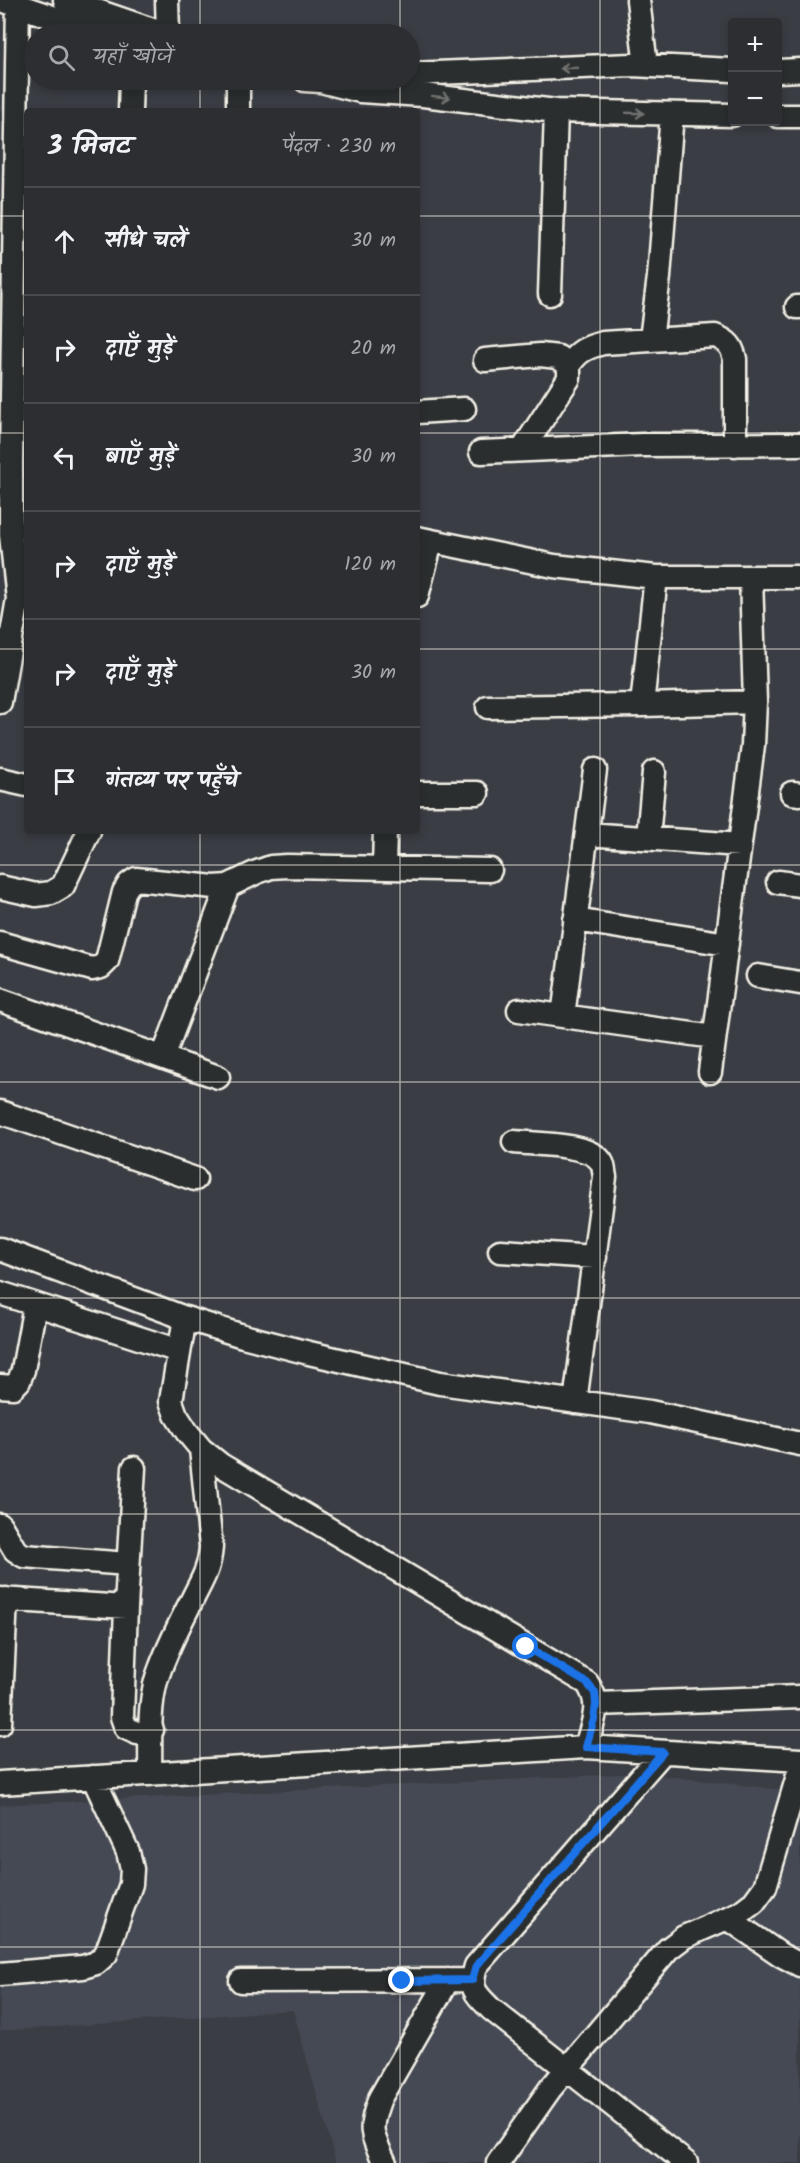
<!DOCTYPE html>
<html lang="hi">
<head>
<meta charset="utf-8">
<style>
	body { margin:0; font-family:Kalam,"Playpen Sans Deva",sans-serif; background:#34363a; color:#f1f3f6 }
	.controls { position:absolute; right:18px; top:18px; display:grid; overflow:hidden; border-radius:6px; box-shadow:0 3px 9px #0003 }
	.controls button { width:54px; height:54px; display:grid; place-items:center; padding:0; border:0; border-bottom:2px solid #484a4d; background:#2c2e32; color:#f1f3f6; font:30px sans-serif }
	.stop { position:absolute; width:18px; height:18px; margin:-14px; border:4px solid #1a73e8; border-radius:50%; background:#fff }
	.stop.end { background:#1a73e8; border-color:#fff; box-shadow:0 2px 6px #0008 }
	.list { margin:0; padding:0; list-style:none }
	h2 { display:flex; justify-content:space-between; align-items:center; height:78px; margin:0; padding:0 24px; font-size:26px }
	h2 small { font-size:20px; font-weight:400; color:#a6a8ac }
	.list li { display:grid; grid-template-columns:39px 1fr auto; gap:18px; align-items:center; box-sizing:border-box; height:108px; padding:0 24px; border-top:2px solid #484a4d }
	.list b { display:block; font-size:22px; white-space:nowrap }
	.list em { font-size:20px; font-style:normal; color:#a6a8ac }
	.icon { flex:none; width:33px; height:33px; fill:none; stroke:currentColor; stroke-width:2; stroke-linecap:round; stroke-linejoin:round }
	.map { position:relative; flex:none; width:800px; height:2163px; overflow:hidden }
	.search { position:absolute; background:#2c2e32; box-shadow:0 3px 9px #0003; left:24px; top:24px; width:396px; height:66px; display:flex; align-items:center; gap:15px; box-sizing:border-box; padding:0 21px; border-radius:33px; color:#a6a8ac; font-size:22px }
	.panel { position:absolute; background:#2c2e32; box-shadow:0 3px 9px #0003; left:24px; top:108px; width:396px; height:726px; border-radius:6px }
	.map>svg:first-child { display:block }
</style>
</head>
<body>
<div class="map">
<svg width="800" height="2163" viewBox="0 0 800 2163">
	<rect width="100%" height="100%" fill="#3a3d43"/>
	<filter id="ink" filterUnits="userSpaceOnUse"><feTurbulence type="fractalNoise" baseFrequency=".0167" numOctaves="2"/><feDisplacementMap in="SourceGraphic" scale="12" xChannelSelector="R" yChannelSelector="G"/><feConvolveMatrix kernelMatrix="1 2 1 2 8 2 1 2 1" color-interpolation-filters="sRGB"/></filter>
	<g filter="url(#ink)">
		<!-- built -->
		<path fill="#454852" d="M640,1773L800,1792V2163H336L293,2010L0,2031V1805Z"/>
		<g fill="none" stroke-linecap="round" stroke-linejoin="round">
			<defs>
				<path id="minor" d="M2,0L102,34
					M18,0L11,462V535L18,599
					M65,0L164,34
					M167,0L168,34
					M638,0L646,66
					M778,71L800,70
					M410,74L632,65L732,70
					M238,80V111
					M305,80L321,81L360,91L423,95L556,111L732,115
					M130,111L131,80
					M778,116H800
					M550,294L556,111
					M797,307H800
					M651,339L659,277L672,114
					M485,360L540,355L558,357L569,365V378L523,449
					M569,365C578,351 587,347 603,343L715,336C728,341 732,346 735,359V445
					M417,412L464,409
					M481,452L642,445L800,444
					M417,538L554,566L656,577H800
					M417,596L431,542
					M0,702L18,599L27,592
					M642,705L656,577
					M488,707L642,705L755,702
					M0,779L27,785
					M417,793H477
					M792,793L800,794
					M587,834L740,845
					M648,838L654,772
					M384,868L385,831
					M778,882L800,885
					M0,887L36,895L51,893L63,886L89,831
					M575,920L727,944
					M0,943L92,969L101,967L107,961L124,892L129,884L136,879L214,887L228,886L257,872L271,867L287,866L490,870
					M758,976L800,983
					M0,1000L218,1077
					M519,1010L714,1037
					M563,1016L595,770
					M163,1057L228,886
					M710,1072L753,745L755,702L751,577
					M0,1112L195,1179
					M514,1142C535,1144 592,1143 602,1163C604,1167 604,1173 605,1177L575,1402
					M0,1249L185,1318L243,1336L309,1353L440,1383L650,1412L800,1444
					M500,1251L595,1257
					M0,1293L179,1351
					M185,1318L171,1401L176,1415L187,1432L201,1449L221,1465L587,1683C603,1704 592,1724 586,1747
					M0,1386L13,1387L19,1381L23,1370L35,1305
					M134,1468L126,1607L122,1717L126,1728L137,1733L152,1730
					M0,1525L15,1550L24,1556L128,1564
					M0,1599L126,1607
					M596,1704L800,1697
					M0,1724L6,1599
					M663,1752L476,1966C469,1989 475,1993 491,2009L686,2163
					M150,1774C151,1740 147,1701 160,1669C169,1645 181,1621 193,1598C203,1578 209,1570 211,1547L201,1449
					M0,1783L586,1747L800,1760
					M729,1919L781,1955L800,1965
					M0,1974L83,1967L96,1963L106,1954L131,1884L132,1869L128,1852L93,1777
					M241,1981L472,1980
					M385,2163C371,2134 368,2129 380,2098L448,1980
					M498,2163L550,2089L668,1949L684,1937L741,1912L754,1902L765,1887L800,1769"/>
			</defs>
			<!-- minor casing -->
			<use href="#minor" stroke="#f4f1e8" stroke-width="27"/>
			<!-- minor -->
			<use href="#minor" stroke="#2a2d2e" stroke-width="22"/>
		</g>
		<!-- one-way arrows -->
		<defs><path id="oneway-shaft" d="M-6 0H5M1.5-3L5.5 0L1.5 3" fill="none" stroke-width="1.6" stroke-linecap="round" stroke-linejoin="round" transform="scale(1.5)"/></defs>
		<g stroke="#71726f">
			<use href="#oneway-shaft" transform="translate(569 68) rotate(178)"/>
			<use href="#oneway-shaft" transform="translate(441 97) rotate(7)"/>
			<use href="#oneway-shaft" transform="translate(635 113) rotate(2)"/>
		</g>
	</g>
	<g fill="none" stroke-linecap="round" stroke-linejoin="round" filter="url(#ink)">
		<!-- route -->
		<path stroke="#1a73e8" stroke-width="8" d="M402,1981L472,1980L476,1966L663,1752L586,1747L594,1719L596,1704L595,1693L587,1683L526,1647"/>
	</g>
	<!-- grid -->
	<path fill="none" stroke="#f4f1e8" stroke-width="1.5" stroke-opacity="0.55" d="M200,0V34M400,0V34M600,0V2163M200,80V111M400,80V111M0,216H27M417,216H800M0,433H27M417,433H800M0,649H27M417,649H800M200,831V2163M400,831V2163M0,865H800M0,1082H800M0,1298H800M0,1514H800M0,1730H800M0,1947H800"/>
</svg>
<div class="controls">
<button>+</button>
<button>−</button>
</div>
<div class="stop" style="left:526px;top:1647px"></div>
<div class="stop end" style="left:402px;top:1981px"></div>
<div class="search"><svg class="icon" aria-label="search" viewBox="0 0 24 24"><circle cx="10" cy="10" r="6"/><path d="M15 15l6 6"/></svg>यहाँ खोजें</div>
<section class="panel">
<h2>3 मिनट<small>पैदल · 230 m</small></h2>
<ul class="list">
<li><svg class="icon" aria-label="ahead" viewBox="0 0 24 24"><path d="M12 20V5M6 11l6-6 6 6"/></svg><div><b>सीधे चलें</b></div><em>30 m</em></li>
<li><svg class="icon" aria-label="right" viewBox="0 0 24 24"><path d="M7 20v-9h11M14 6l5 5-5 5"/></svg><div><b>दाएँ मुड़ें</b></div><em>20 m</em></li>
<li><svg class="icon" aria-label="left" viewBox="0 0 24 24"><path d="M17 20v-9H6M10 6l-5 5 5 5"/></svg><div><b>बाएँ मुड़ें</b></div><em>30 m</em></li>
<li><svg class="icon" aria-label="right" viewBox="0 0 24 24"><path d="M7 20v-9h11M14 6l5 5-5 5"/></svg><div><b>दाएँ मुड़ें</b></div><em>120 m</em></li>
<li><svg class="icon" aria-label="right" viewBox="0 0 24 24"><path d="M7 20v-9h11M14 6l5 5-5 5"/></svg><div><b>दाएँ मुड़ें</b></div><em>30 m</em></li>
<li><svg class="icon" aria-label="arrive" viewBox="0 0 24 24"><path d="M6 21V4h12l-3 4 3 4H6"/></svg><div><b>गंतव्य पर पहुँचे</b></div></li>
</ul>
</section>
</div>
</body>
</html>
